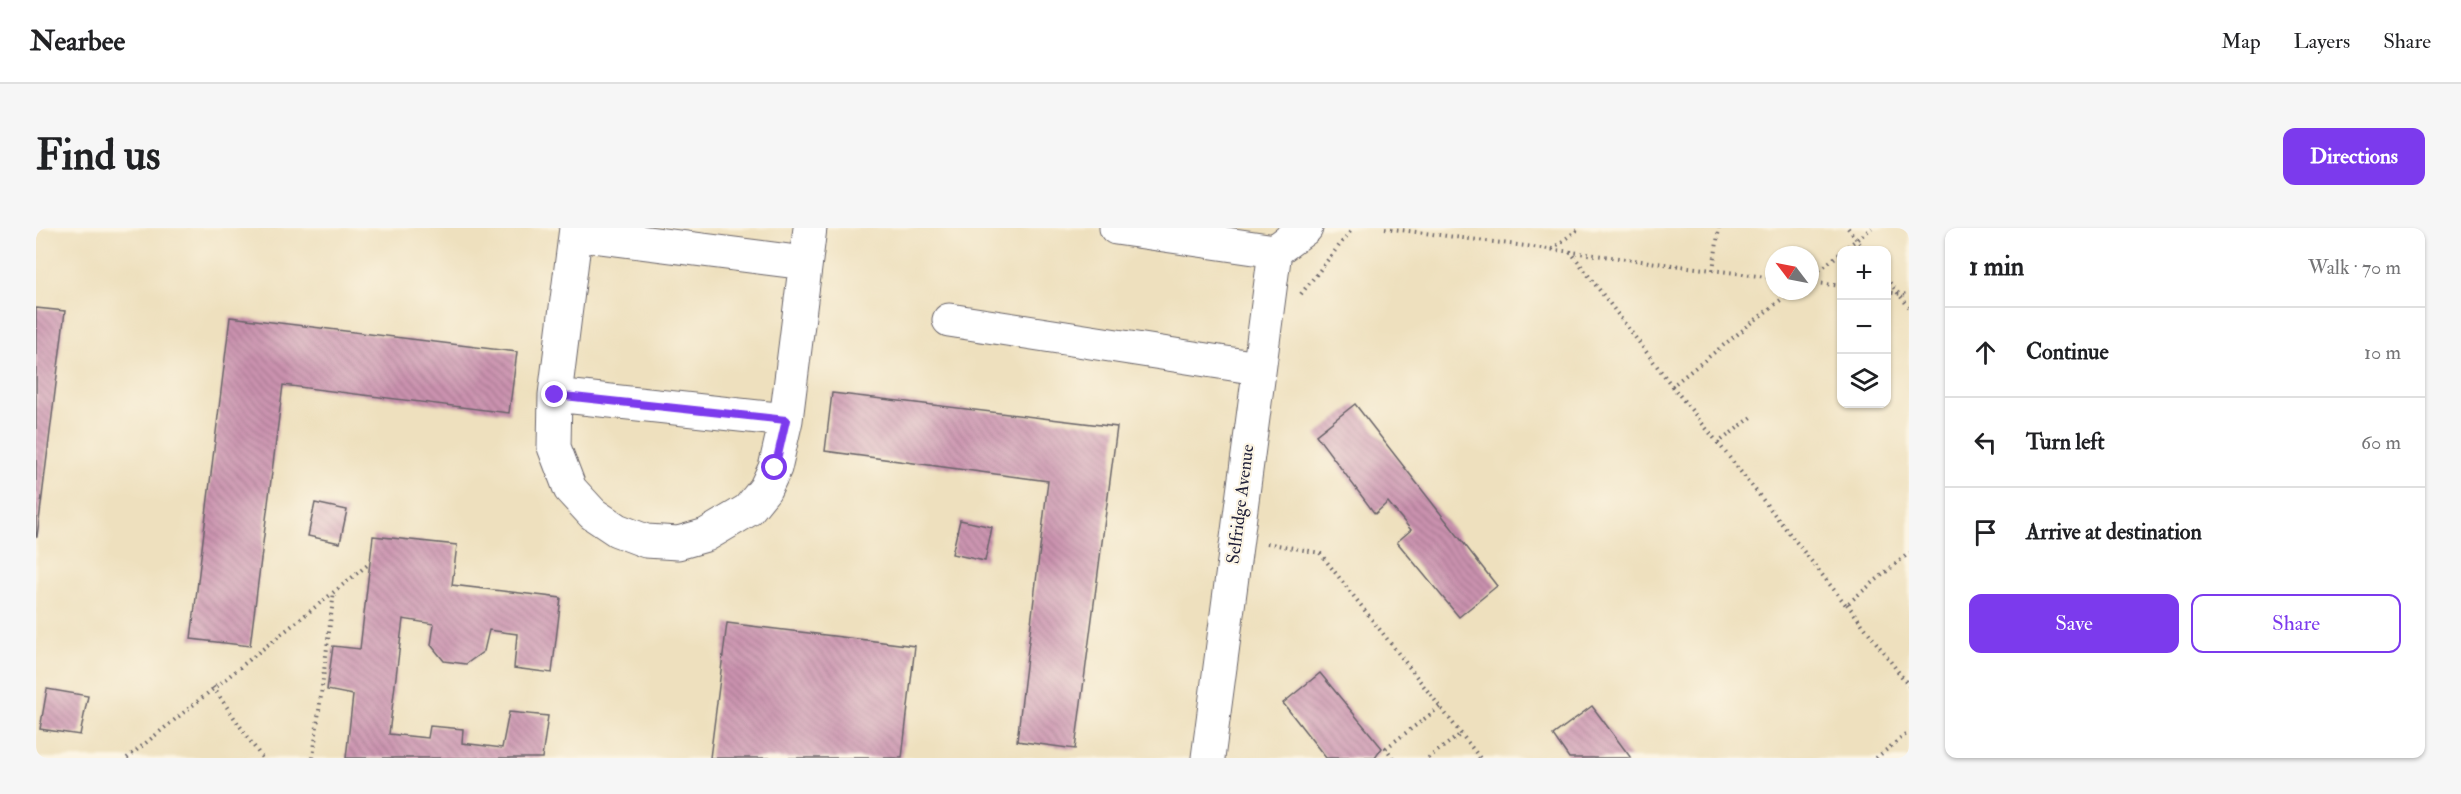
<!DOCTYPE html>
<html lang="en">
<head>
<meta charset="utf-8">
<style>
	body { margin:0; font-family:"IM FELL Double Pica",serif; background:#f6f6f6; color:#202124 }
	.controls { position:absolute; right:18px; top:18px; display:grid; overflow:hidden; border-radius:12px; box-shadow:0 2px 4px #0004 }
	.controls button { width:54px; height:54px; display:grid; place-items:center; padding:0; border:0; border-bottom:2px solid #e0e0e0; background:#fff; color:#202124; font:30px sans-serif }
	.compass { position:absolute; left:1729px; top:18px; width:54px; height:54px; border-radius:50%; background:#fff; box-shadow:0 2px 4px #0004; rotate:302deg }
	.stop { position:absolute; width:18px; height:18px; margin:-14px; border:4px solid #7c3aed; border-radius:50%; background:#fff }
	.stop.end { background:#7c3aed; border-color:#fff; box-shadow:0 2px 6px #0008 }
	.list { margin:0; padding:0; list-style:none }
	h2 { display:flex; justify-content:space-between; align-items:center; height:78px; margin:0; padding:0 24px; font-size:26px }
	h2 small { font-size:20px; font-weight:400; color:#757577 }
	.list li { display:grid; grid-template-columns:39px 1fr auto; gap:18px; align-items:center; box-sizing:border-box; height:90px; padding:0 24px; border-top:2px solid #e0e0e0 }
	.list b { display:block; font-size:22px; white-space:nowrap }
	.list em { font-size:20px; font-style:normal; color:#757577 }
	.actions { display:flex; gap:12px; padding:18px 24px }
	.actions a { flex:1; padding:14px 0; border:2px solid #7c3aed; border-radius:12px; text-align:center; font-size:21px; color:#7c3aed }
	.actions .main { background:#7c3aed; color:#fff }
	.icon { flex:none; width:33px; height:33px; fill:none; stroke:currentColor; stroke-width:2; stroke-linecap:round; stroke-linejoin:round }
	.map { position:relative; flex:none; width:1873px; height:530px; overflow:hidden; border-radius:12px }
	header { display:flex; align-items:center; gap:36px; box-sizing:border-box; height:84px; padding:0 30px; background:#fff; border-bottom:2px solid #e0e0e0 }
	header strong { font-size:28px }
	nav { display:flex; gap:33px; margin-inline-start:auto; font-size:21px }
	.intro { display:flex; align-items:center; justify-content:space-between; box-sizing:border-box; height:144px; padding:0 36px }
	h1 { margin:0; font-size:42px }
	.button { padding:15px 27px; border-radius:12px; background:#7c3aed; color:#fff; font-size:21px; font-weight:700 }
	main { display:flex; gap:36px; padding:0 36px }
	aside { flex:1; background:#fff; border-radius:12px; box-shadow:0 2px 4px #0004 }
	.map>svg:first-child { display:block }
</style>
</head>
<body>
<header>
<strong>Nearbee</strong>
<nav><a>Map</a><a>Layers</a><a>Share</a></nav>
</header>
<div class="intro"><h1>Find us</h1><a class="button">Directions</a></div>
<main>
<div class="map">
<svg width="1873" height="530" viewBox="0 0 1873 530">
	<defs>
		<pattern id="building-back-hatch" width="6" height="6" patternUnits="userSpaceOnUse" patternTransform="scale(1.5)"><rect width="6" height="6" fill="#ca92af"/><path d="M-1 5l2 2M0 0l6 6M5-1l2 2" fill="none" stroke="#a47790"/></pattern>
	</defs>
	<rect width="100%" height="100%" fill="#fcf5e5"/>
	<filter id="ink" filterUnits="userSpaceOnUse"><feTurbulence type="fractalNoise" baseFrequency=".0167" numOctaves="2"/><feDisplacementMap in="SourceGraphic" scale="12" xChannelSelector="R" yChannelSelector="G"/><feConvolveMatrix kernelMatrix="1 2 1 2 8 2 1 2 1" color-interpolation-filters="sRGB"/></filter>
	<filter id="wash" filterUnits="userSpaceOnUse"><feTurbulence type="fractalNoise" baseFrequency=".008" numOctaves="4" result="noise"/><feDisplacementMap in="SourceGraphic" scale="24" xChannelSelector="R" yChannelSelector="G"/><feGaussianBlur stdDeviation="1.35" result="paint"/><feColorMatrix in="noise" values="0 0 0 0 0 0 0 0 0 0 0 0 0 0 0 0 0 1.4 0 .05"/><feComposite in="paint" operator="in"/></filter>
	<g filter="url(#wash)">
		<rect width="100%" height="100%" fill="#eee0be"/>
		<g id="blocks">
			<!-- building -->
			<path fill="url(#building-back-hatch)" d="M0,80L29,83L1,309H0Z
				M194,89L481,124L473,185L247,157L214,418L155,411Z
				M796,165L1081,199L1039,521L981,513L1012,253L789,223Z
				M1319,176L1461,358L1423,389L1361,314L1375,302L1352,274L1339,286L1280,207Z
				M279,275L311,282L304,315L272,308Z
				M924,292L956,299L949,333L916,326Z
				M337,308L421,317L416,357L525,370L516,445L478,440L481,406L453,402L448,423L430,436L408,433L395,417L398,396L367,391L353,506L392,510L394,498L427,501L426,515L466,520L473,484L512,488L506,530H310L317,467L291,462L297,418L324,421Z
				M691,395L879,418L866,530H674Z
				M1284,445L1346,520L1339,530H1290L1247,475Z
				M11,461L52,468L44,507L4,501Z
				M1556,478L1595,530H1533L1517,507Z"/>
		</g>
	</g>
	<g filter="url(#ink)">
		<use href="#blocks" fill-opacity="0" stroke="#696469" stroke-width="1.5"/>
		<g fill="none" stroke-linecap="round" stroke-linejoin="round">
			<defs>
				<path id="minor" d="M540,0L519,167L518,219L534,261L557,286L581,302L610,313L642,315L670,307L712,282L729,261L739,240L750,192L774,0
					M1080,0L1239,23
					M540,6L769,35
					M1239,23L1270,0
					M913,92L1222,140
					M519,167L750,192
					M1172,530L1239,23"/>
			</defs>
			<!-- minor casing -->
			<use href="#minor" stroke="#696469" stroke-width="35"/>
			<!-- path -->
			<path stroke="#696469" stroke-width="4" stroke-dasharray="1.5 4.5" stroke-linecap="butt" d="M1349,0L1738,50
				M1812,0L1829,22
				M1516,21L1544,0
				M1807,22L1836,0
				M1534,23L1636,158L1756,63
				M1677,42L1683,0
				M1774,49L1806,24
				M1850,50L1873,79
				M1774,54L1806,58
				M1850,64L1873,67
				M1265,66L1317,0
				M1636,158L1682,215L1716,189
				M1682,215L1810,377L1873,325
				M1231,315L1284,325L1444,530
				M1811,376L1873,458
				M177,459L226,530
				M91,530L334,335
				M277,530L298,364
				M1357,530L1350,520L1404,479
				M1392,530L1425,506
				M1840,530L1873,504"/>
			<!-- minor -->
			<use href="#minor" stroke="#fff" stroke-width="33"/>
		</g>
	</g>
	<g fill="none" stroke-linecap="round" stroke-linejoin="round" filter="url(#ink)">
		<!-- route -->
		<path stroke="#7c3aed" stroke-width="8" d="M519,167L750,192L739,240"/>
	</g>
	<g text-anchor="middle" stroke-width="4.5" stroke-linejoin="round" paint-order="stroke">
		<!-- street labels -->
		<g font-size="18" fill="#22223b" stroke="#fcf5e5">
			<text transform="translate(1204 276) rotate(-83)" y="6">Selfridge Avenue</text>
		</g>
	</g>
</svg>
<div class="controls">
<button>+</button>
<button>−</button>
<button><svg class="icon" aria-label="layers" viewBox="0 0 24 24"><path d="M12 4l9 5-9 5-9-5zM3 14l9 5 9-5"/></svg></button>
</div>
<svg class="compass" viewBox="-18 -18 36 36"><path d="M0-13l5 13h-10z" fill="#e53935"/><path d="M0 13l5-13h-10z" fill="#757577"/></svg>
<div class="stop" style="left:739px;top:240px"></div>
<div class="stop end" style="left:519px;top:167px"></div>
</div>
<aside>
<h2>1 min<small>Walk · 70 m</small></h2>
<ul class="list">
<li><svg class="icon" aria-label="ahead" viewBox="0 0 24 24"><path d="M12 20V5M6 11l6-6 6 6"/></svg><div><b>Continue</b></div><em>10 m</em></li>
<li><svg class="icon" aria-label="left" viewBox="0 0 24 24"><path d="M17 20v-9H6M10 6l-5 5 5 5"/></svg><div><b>Turn left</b></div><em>60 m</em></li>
<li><svg class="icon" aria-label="arrive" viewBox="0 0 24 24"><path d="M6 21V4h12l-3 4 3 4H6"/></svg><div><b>Arrive at destination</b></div></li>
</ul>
<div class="actions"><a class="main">Save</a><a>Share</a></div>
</aside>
</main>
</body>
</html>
